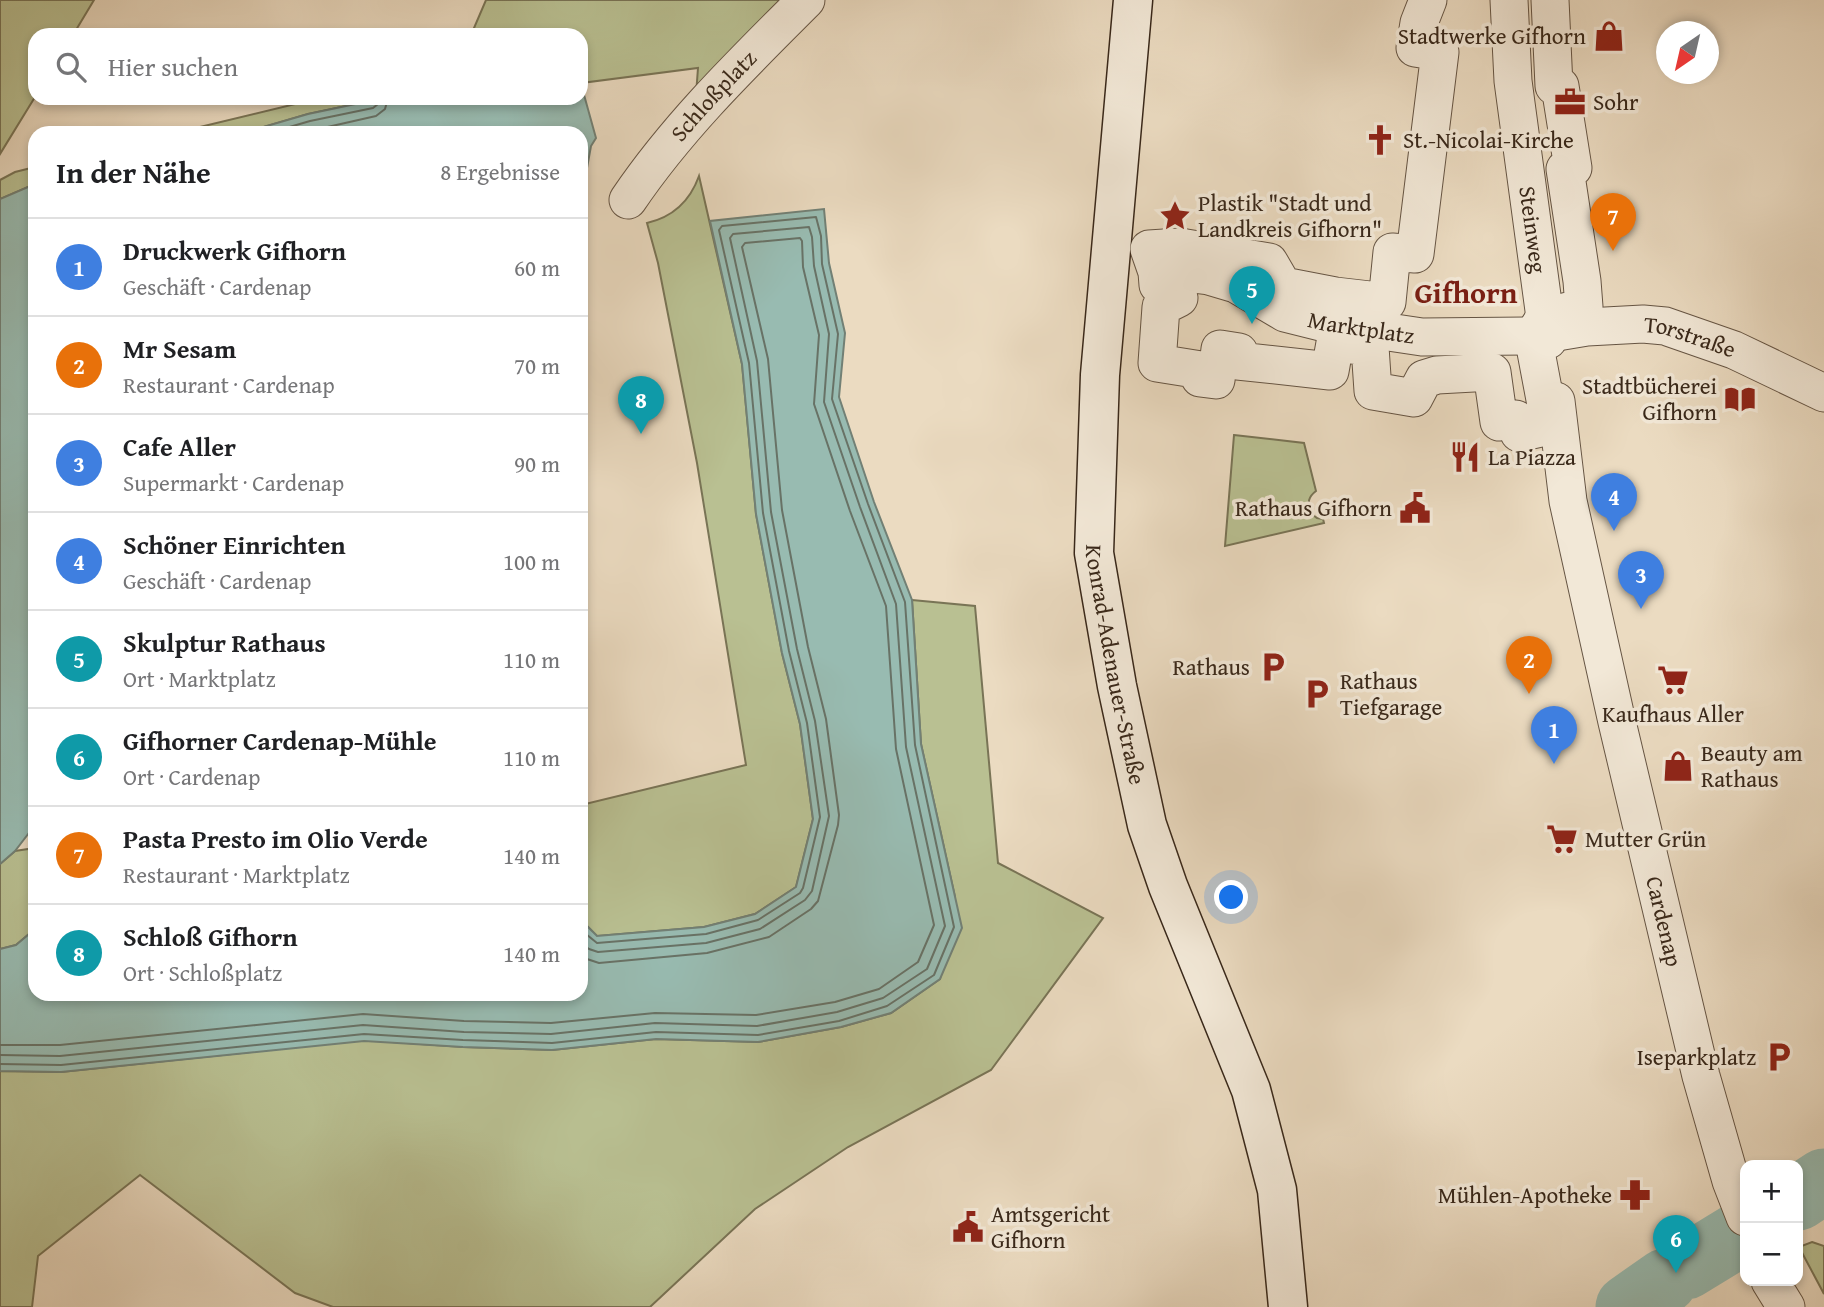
<!DOCTYPE html>
<html lang="de">
<head>
<meta charset="utf-8">
<style>
	body { margin:0; font-family:"Gentium Book Plus",serif; background:#f6f6f6; color:#202124 }
	.controls { position:absolute; right:21px; bottom:21px; display:grid; overflow:hidden; border-radius:14px; box-shadow:0 4px 10px #0003 }
	.controls button { width:63px; height:63px; display:grid; place-items:center; padding:0; border:0; border-bottom:2px solid #e0e0e0; background:#fff; color:#202124; font:35px sans-serif }
	.compass { position:absolute; left:1656px; top:21px; width:63px; height:63px; border-radius:50%; background:#fff; box-shadow:0 4px 10px #0003; rotate:214deg }
	.you { position:absolute; left:1232px; top:898px; width:24px; height:24px; margin:-18px; border:5px solid #fff; border-radius:50%; background:#1a73e8; box-shadow:0 0 0 10px #1a73e833 }
	.badge { display:grid; place-items:center; width:46px; height:46px; border-radius:50%; background:#8f2418; color:#fff; font-size:23px; font-weight:700 }
	.pin { position:absolute; translate:-50% -58px; filter:drop-shadow(0 2px 4px #0008) }
	.pin::after { content:''; position:absolute; top:37px; width:24px; height:21px; background:inherit; clip-path:polygon(0 0,100% 0,50% 100%) }
	.list { margin:0; padding:0; list-style:none }
	h2 { display:flex; justify-content:space-between; align-items:center; height:91px; margin:0; padding:0 28px; font-size:30px }
	h2 small { font-size:23px; font-weight:400; color:#757577 }
	.list li { display:grid; grid-template-columns:46px 1fr auto; gap:21px; align-items:center; box-sizing:border-box; height:98px; padding:0 28px; border-top:2px solid #e0e0e0 }
	.list b { display:block; font-size:26px; white-space:nowrap }
	.list p { margin:0; font-size:23px; white-space:nowrap; color:#757577 }
	.list em { font-size:23px; font-style:normal; color:#757577 }
	.icon { flex:none; width:38px; height:38px; fill:none; stroke:currentColor; stroke-width:2; stroke-linecap:round; stroke-linejoin:round }
	.map { position:relative; flex:none; width:1824px; height:1307px; overflow:hidden }
	.search { position:absolute; background:#fff; box-shadow:0 4px 10px #0003; left:28px; top:28px; width:560px; height:77px; display:flex; align-items:center; gap:18px; box-sizing:border-box; padding:0 24px; border-radius:21px; color:#757577; font-size:26px }
	.panel { position:absolute; background:#fff; box-shadow:0 4px 10px #0003; left:28px; top:126px; width:560px; height:875px; border-radius:21px }
	.map>svg:first-child { display:block }
</style>
</head>
<body>
<div class="map">
<svg width="1824" height="1307" viewBox="0 0 1824 1307">
	<rect width="100%" height="100%" fill="#ebdbc1"/>
	<filter id="stains"><feTurbulence type="fractalNoise" baseFrequency=".00286" numOctaves="4"/><feColorMatrix values="0 0 0 0 .2 0 0 0 0 .09 0 0 0 0 .02 0 0 0 .5 -.17"/></filter>
	<radialGradient id="worn" r=".72"><stop offset=".6" stop-color="#630" stop-opacity="0"/><stop offset="1" stop-color="#630" stop-opacity=".3"/></radialGradient>
	<!-- green -->
	<path fill="#b9c092" stroke="#797456" stroke-width="2" d="M0,0H94L73,35H35V97L0,154Z
		M486,0H785L696,95L698,68L581,83V35H471Z
		M320,98H384L308,114L243,133H175Z
		M35,167V184L0,199V180L15,172Z
		M699,176L742,364L756,514L782,653L800,724L813,819L796,887L755,914L704,927L597,936L581,920V805L746,765L697,463L658,263L647,223C673,217 690,201 699,176Z
		M1234,435L1304,443L1316,491C1308,497 1308,502 1309,512L1317,518L1323,519L1324,523L1225,546Z
		M912,600L975,606L998,863L1103,918L991,1070L848,1147L755,1209L650,1307H333L295,1293L140,1175L38,1256L32,1307H0V1071L61,1072L364,1040L463,1047L552,1050L656,1039L758,1042L841,1027L891,1013L940,979L955,897L921,744Z
		M35,848V929L16,945L0,949V864L15,851Z
		M1812,1242L1824,1246V1294L1799,1247Z"/>
	<!-- water -->
	<path fill="#98bbb1" stroke="#728075" stroke-width="2" d="M581,84L596,138L591,146L587,168L581,170V133H243L308,114L384,98H581Z
		M35,184V825L15,851L0,864V199Z
		M824,209L829,263L845,333L839,397L874,502L912,600L921,744L962,928L940,979L891,1013L841,1027L758,1042L656,1039L552,1050L463,1047L364,1041L61,1072L0,1071V949L16,945L35,929V994H581V920L597,936L704,927L755,914L796,887L813,819L800,724L782,653L756,514L742,364L710,221Z"/>
	<g fill="none" stroke-linecap="round" stroke-linejoin="round">
		<!-- shore -->
		<path stroke="#687266" stroke-width="2" d="M269,133L310,121L373,108L378,104L379,98
			M301,133L376,116L385,109L388,98
			M0,1045H60L363,1014L464,1021L551,1023L655,1013L756,1015L835,1002L879,989L918,962L934,925L896,749L886,606L850,511L814,404L819,335L803,267L802,241L800,238L745,243L742,247L768,359L782,510L808,647L826,719L839,815L838,825L818,901L811,909L769,937L707,953L599,963L581,957
			M0,1055L60,1056L363,1025L464,1032L551,1034L655,1023L757,1026L837,1012L883,998L927,969L945,926L906,747L896,604L860,507L824,402L829,334L814,266L812,237L809,227L733,234L730,238L757,361L771,512L797,649L815,721L829,816L812,891L805,900L760,929L706,943L598,952L589,949L581,943
			M0,1064L61,1065L364,1034L463,1040L552,1043L656,1032L758,1035L839,1021L887,1006L934,975L954,927L915,745L905,602L868,504L832,399L838,334L822,264L821,236L816,217L722,226L719,230L749,363L763,513L789,651L807,723L820,817L803,888L800,893L758,920L706,934L597,943L581,930"/>
		<!-- river -->
		<path stroke="#98bbb1" stroke-width="65" d="M1798,1198L1824,1181
			M1686,1267L1745,1231
			M1628,1307L1665,1281"/>
		<defs>
			<g id="street">
				<path d="M1428,0L1419,23L1415,48L1440,52L1415,254L1392,252L1387,302L1335,296L1283,286L1269,262L1180,247L1149,249L1157,272L1158,285L1169,279L1179,298L1161,307L1157,363L1201,370L1200,378L1216,380L1220,349L1239,352L1238,361L1330,371L1335,343L1370,347L1373,391L1414,398L1424,379L1437,375L1492,372L1499,422L1516,419L1519,433L1550,426L1533,336L1545,317L1584,307L1582,281L1565,169L1573,168L1560,86H1554L1550,0"/>
				<path id="s1" d="M1509,0L1513,81L1548,340"/>
				<path id="s2" d="M628,200C678,126 743,63 806,0"/>
				<path id="s3" d="M1176,272L1209,276L1236,284L1285,313L1321,322L1422,337L1533,336L1587,327L1643,324L1665,326L1734,350L1824,393"/>
				<path id="s4" d="M1556,401L1568,501L1617,722L1701,1076L1731,1181L1745,1217"/>
				<path d="M1770,1281L1786,1307"/>
			</g>
			<g id="secondary">
				<path id="s5" d="M1133,0L1100,375L1094,553L1117,686L1147,825L1168,886L1251,1090L1277,1190L1288,1307"/>
			</g>
		</defs>
		<!-- street casing -->
		<use href="#street" stroke="#654" stroke-width="39"/>
		<!-- secondary casing -->
		<use href="#secondary" stroke="#39281a" stroke-width="41"/>
		<!-- street -->
		<use href="#street" stroke="#f2e8d7" stroke-width="37"/>
		<!-- secondary -->
		<use href="#secondary" stroke="#f2e8d7" stroke-width="38"/>
	</g>
	<!-- icons -->
	<defs>
		<symbol id="shop-bare" viewBox="-9 -9 18 18"><path d="M-5-2.5h2.3a2.7 3.5 0 0 1 5.4 0H5L5.5 6h-11ZM-1.5-2.5h3a1.5 2.3 0 0 0-3 0Z" fill="#8f2418" stroke="#f2e8d7" stroke-width="2.5" paint-order="stroke"/></symbol>
		<symbol id="office-bare" viewBox="-9 -9 18 18"><path d="M-6-3h4V-5.5h4V-3h4V5H-6ZM-1-4.5V-3h2v-1.5ZM-6 0V1H6V0Z" fill="#8f2418" stroke="#f2e8d7" stroke-width="2.5" paint-order="stroke"/></symbol>
		<symbol id="church-bare" viewBox="-9 -9 18 18"><path d="M-1.2-6h2.4v3.5h3.3v2.4h-3.3V6h-2.4V-.1h-3.3v-2.4h3.3Z" fill="#8f2418" stroke="#f2e8d7" stroke-width="2.5" paint-order="stroke"/></symbol>
		<symbol id="sight-bare" viewBox="-9 -9 18 18"><path d="M0-6L1.8-2.2L6-1.7L2.9 1.2L3.7 5.4L0 3.3L-3.7 5.4L-2.9 1.2L-6-1.7L-1.8-2.2Z" fill="#8f2418" stroke="#f2e8d7" stroke-width="2.5" paint-order="stroke"/></symbol>
		<symbol id="library-bare" viewBox="-9 -9 18 18"><path d="M-6-4Q-3-5.5-.7-3.5V5Q-3 3-6 4ZM6-4Q3-5.5 .7-3.5V5Q3 3 6 4Z" fill="#8f2418" stroke="#f2e8d7" stroke-width="2.5" paint-order="stroke"/></symbol>
		<symbol id="restaurant-bare" viewBox="-9 -9 18 18"><path d="M-5-6h1v4h1v-4h1v4h1v-4h1v5L-1.5 .5V6h-2V.5L-5-1ZM5-6V6H3V1.5H1.5Q1.5-4 5-6Z" fill="#8f2418" stroke="#f2e8d7" stroke-width="2.5" paint-order="stroke"/></symbol>
		<symbol id="civic-bare" viewBox="-9 -9 18 18"><path d="M-.6-6.5H3V-4.5H.6V-3L4-1V1h2V6H-6V1h2V-1L-.6-3ZM-1.2 2.5V6h2.4V2.5Z" fill="#8f2418" stroke="#f2e8d7" stroke-width="2.5" paint-order="stroke"/></symbol>
		<symbol id="parking-bare" viewBox="-9 -9 18 18"><path d="M-3.5-5.5H1a3.5 3.5 0 0 1 0 7H-1V5.5H-3.5ZM-1-3.4V-.6H.8a1.4 1.4 0 0 0 0-2.8Z" fill="#8f2418" stroke="#f2e8d7" stroke-width="2.5" paint-order="stroke"/></symbol>
		<symbol id="supermarket-bare" viewBox="-9 -9 18 18"><path d="M-6-5.5h2.5l.6 2H6L4.5 2H-2.5L-4.4-4H-6ZM-1.5 3.2a1.3 1.3 0 1 0 .1 0ZM3 3.2a1.3 1.3 0 1 0 .1 0Z" fill="#8f2418" stroke="#f2e8d7" stroke-width="2.5" paint-order="stroke"/></symbol>
		<symbol id="pharmacy-bare" viewBox="-9 -9 18 18"><path d="M-2-6h4v4h4v4h-4v4h-4v-4h-4v-4h4Z" fill="#8f2418" stroke="#f2e8d7" stroke-width="2.5" paint-order="stroke"/></symbol>
	</defs>
	<g fill-rule="evenodd">
		<use href="#shop-bare" x="1587" y="14" width="44" height="44"/>
		<use href="#office-bare" x="1548" y="80" width="44" height="44"/>
		<use href="#church-bare" x="1358" y="118" width="44" height="44"/>
		<use href="#sight-bare" x="1153" y="194" width="44" height="44"/>
		<use href="#library-bare" x="1718" y="377" width="44" height="44"/>
		<use href="#restaurant-bare" x="1443" y="435" width="44" height="44"/>
		<use href="#civic-bare" x="1393" y="486" width="44" height="44"/>
		<use href="#parking-bare" x="1251" y="645" width="44" height="44"/>
		<use href="#supermarket-bare" x="1651" y="658" width="44" height="44"/>
		<use href="#parking-bare" x="1295" y="672" width="44" height="44"/>
		<use href="#shop-bare" x="1656" y="744" width="44" height="44"/>
		<use href="#supermarket-bare" x="1540" y="817" width="44" height="44"/>
		<use href="#parking-bare" x="1757" y="1035" width="44" height="44"/>
		<use href="#pharmacy-bare" x="1613" y="1173" width="44" height="44"/>
		<use href="#civic-bare" x="946" y="1205" width="44" height="44"/>
	</g>
	<g text-anchor="middle" stroke-width="7" stroke-linejoin="round" paint-order="stroke">
		<!-- poi labels -->
		<g font-size="23" fill="#39281a" stroke="#f2e8d7" text-anchor="start">
			<text x="1586" y="44" text-anchor="end">Stadtwerke Gifhorn</text>
			<text x="1593" y="110">Sohr</text>
			<text x="1403" y="148">St.-Nicolai-Kirche</text>
			<text x="1198" y="211">Plastik "Stadt und<tspan x="1198" dy="26">Landkreis Gifhorn"</tspan></text>
			<text x="1717" y="394" text-anchor="end">Stadtbücherei<tspan x="1717" dy="26">Gifhorn</tspan></text>
			<text x="1488" y="465">La Piazza</text>
			<text x="1392" y="516" text-anchor="end">Rathaus Gifhorn</text>
			<text x="1250" y="675" text-anchor="end">Rathaus</text>
			<text x="1340" y="689">Rathaus<tspan x="1340" dy="26">Tiefgarage</tspan></text>
			<text x="1673" y="722" text-anchor="middle">Kaufhaus Aller</text>
			<text x="1701" y="761">Beauty am<tspan x="1701" dy="26">Rathaus</tspan></text>
			<text x="1585" y="847">Mutter Grün</text>
			<text x="1756" y="1065" text-anchor="end">Iseparkplatz</text>
			<text x="1612" y="1203" text-anchor="end">Mühlen-Apotheke</text>
			<text x="991" y="1222">Amtsgericht<tspan x="991" dy="26">Gifhorn</tspan></text>
		</g>
		<!-- street labels -->
		<g font-size="23" fill="#39281a" stroke="#f2e8d7">
			<text dy="8" stroke="none"><textPath href="#s2" startOffset="135">Schloßplatz</textPath></text>
			<text dy="8" stroke="none"><textPath href="#s1" startOffset="231">Steinweg</textPath></text>
			<text dy="8" stroke="none"><textPath href="#s3" startOffset="196">Marktplatz</textPath></text>
			<text dy="8" stroke="none"><textPath href="#s3" startOffset="528">Torstraße</textPath></text>
			<text dy="8" stroke="none"><textPath href="#s5" startOffset="668">Konrad-Adenauer-Straße</textPath></text>
			<text dy="8" stroke="none"><textPath href="#s4" startOffset="532">Cardenap</textPath></text>
		</g>
		<!-- district labels -->
		<g font-size="30" font-weight="bold" fill="#7a1f14" stroke="#f2e8d7">
			<text x="1466" y="303">Gifhorn</text>
		</g>
	</g>
	<rect width="100%" height="100%" filter="url(#stains)"/>
	<rect width="100%" height="100%" fill="url(#worn)"/>
</svg>
<div class="controls">
<button>+</button>
<button>−</button>
</div>
<svg class="compass" viewBox="-18 -18 36 36"><path d="M0-13l5 13h-10z" fill="#e53935"/><path d="M0 13l5-13h-10z" fill="#757577"/></svg>
<div class="you"></div>
<div class="pin badge" style="left:1554px;top:764px;background:#3f7fe0">1</div>
<div class="pin badge" style="left:1529px;top:694px;background:#e8710a">2</div>
<div class="pin badge" style="left:1641px;top:609px;background:#3f7fe0">3</div>
<div class="pin badge" style="left:1614px;top:531px;background:#3f7fe0">4</div>
<div class="pin badge" style="left:1252px;top:324px;background:#0f9aa8">5</div>
<div class="pin badge" style="left:1676px;top:1273px;background:#0f9aa8">6</div>
<div class="pin badge" style="left:1613px;top:251px;background:#e8710a">7</div>
<div class="pin badge" style="left:641px;top:434px;background:#0f9aa8">8</div>
<div class="search"><svg class="icon" aria-label="search" viewBox="0 0 24 24"><circle cx="10" cy="10" r="6"/><path d="M15 15l6 6"/></svg>Hier suchen</div>
<section class="panel">
<h2>In der Nähe<small>8 Ergebnisse</small></h2>
<ul class="list">
<li><span class="badge" style="background:#3f7fe0">1</span><div><b>Druckwerk Gifhorn</b><p>Geschäft · Cardenap</p></div><em>60 m</em></li>
<li><span class="badge" style="background:#e8710a">2</span><div><b>Mr Sesam</b><p>Restaurant · Cardenap</p></div><em>70 m</em></li>
<li><span class="badge" style="background:#3f7fe0">3</span><div><b>Cafe Aller</b><p>Supermarkt · Cardenap</p></div><em>90 m</em></li>
<li><span class="badge" style="background:#3f7fe0">4</span><div><b>Schöner Einrichten</b><p>Geschäft · Cardenap</p></div><em>100 m</em></li>
<li><span class="badge" style="background:#0f9aa8">5</span><div><b>Skulptur Rathaus</b><p>Ort · Marktplatz</p></div><em>110 m</em></li>
<li><span class="badge" style="background:#0f9aa8">6</span><div><b>Gifhorner Cardenap-Mühle</b><p>Ort · Cardenap</p></div><em>110 m</em></li>
<li><span class="badge" style="background:#e8710a">7</span><div><b>Pasta Presto im Olio Verde</b><p>Restaurant · Marktplatz</p></div><em>140 m</em></li>
<li><span class="badge" style="background:#0f9aa8">8</span><div><b>Schloß Gifhorn</b><p>Ort · Schloßplatz</p></div><em>140 m</em></li>
</ul>
</section>
</div>
</body>
</html>
